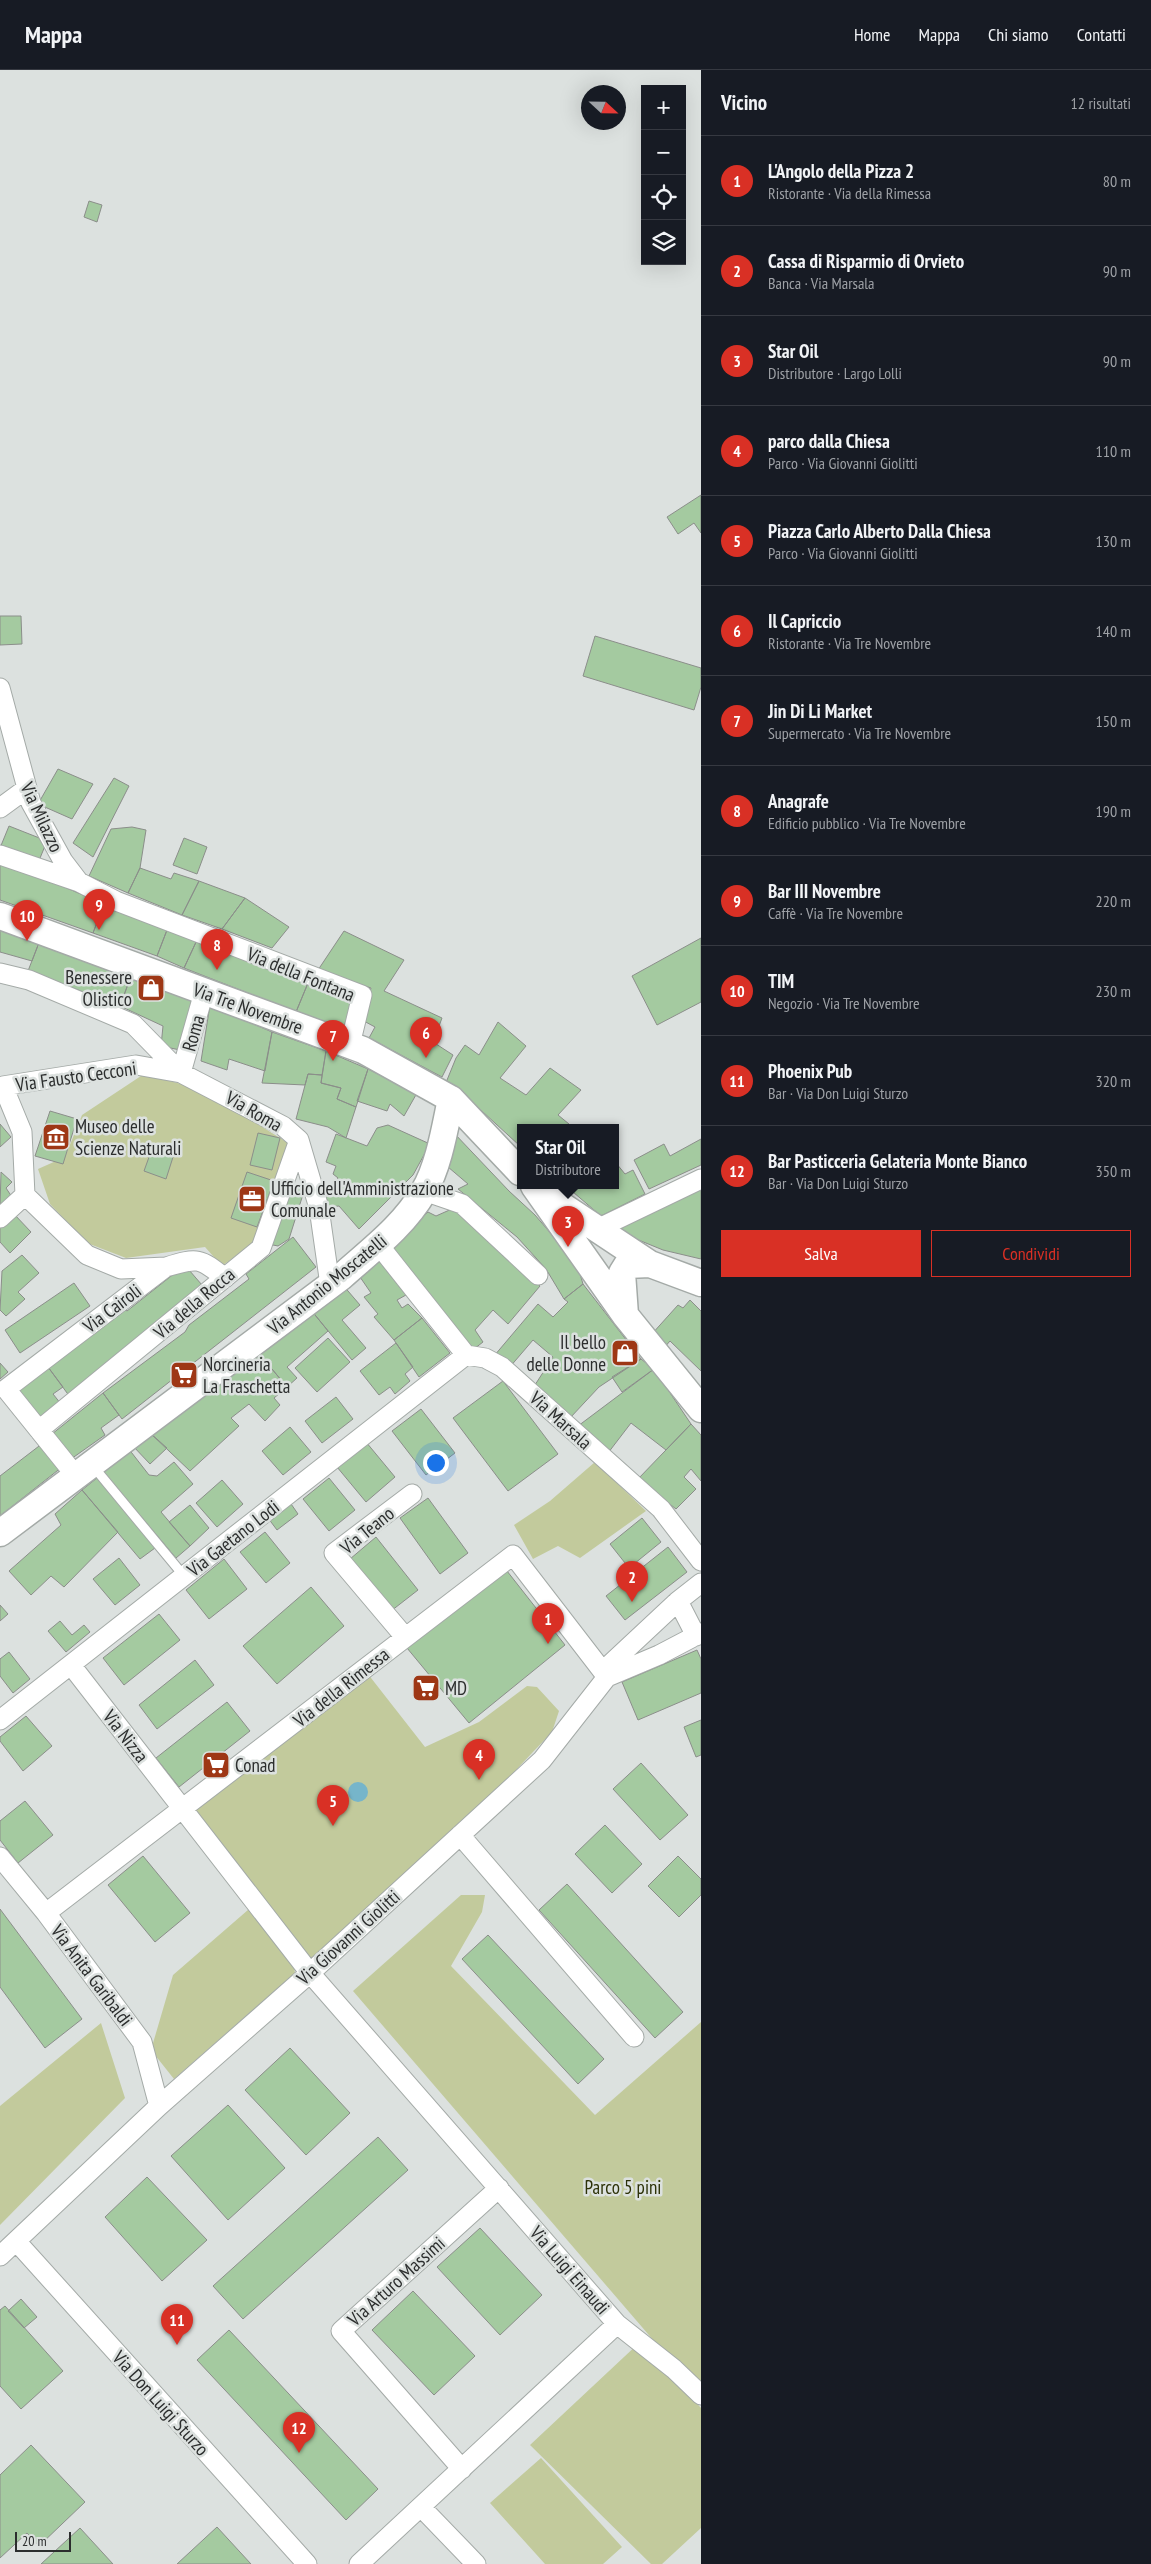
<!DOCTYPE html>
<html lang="it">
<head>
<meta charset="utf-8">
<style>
	body { margin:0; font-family:"PT Sans Narrow",sans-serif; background:#20242c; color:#f1f3f6 }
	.controls { position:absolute; right:15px; top:15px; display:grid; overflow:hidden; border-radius:0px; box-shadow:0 5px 20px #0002 }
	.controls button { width:45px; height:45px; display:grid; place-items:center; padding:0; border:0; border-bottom:1px solid #363941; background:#171b24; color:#f1f3f6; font:25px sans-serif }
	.compass { position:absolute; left:581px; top:15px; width:45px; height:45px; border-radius:50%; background:#171b24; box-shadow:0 5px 20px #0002; rotate:112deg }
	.scale { position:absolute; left:15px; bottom:12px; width:56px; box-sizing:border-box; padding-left:5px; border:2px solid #2c2e2e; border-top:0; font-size:14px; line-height:18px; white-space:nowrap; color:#2c2e2e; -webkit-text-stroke:4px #dce1df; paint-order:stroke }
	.you { position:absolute; left:435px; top:1392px; width:18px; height:18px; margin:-12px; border:4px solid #fff; border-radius:50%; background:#1a73e8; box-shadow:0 0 0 8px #1a73e833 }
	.badge { display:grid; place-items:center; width:32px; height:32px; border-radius:50%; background:#d93025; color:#fff; font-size:16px; font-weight:700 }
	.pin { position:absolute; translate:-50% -41px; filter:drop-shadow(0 1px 2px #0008) }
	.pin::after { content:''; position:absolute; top:26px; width:18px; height:15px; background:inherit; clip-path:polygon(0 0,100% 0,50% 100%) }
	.popup { position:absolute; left:517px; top:1054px; width:102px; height:65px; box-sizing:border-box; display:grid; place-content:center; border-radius:0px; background:#171b24; filter:drop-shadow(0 1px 4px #0005); font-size:16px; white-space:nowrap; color:#9ea1a6 }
	.popup b { font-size:19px; color:#f1f3f6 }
	.popup::after { content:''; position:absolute; left:50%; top:100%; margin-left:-10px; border:10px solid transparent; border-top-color:#171b24 }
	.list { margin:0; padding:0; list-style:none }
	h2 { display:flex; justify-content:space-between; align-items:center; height:65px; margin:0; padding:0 20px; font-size:21px }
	h2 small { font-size:16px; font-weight:400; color:#9ea1a6 }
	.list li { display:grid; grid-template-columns:32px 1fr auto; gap:15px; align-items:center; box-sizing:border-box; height:90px; padding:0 20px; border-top:1px solid #363941 }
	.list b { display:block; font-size:19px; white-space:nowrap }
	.list p { margin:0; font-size:16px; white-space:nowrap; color:#9ea1a6 }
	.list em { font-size:16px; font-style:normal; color:#9ea1a6 }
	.actions { display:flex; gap:10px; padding:15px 20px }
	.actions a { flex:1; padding:11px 0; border:1px solid #d93025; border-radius:0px; text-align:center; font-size:18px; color:#d93025 }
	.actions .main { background:#d93025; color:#fff }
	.icon { flex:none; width:28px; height:28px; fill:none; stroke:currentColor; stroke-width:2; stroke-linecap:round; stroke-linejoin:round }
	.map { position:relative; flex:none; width:701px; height:2494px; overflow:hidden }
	header { display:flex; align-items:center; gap:30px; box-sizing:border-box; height:70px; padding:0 25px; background:#171b24; border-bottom:1px solid #363941 }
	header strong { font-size:24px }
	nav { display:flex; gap:28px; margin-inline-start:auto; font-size:18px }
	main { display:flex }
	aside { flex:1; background:#171b24 }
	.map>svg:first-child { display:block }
</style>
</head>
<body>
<header>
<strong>Mappa</strong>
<nav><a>Home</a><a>Mappa</a><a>Chi siamo</a><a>Contatti</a></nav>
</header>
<main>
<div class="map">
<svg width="701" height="2494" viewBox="0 0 701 2494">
	<rect width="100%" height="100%" fill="#dce1df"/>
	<!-- green -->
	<path fill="#c2ca9c" d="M144,1004L203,1020L288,1073L252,1174L222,1196L205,1177L126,1188L87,1173L50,1134L38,1099L65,1087L82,1045Z
		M595,1392L646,1441L580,1488L558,1476L533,1489L514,1455L550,1431Z
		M364,1599L425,1677L479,1652L527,1616L537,1617L559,1641L552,1662L476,1742L310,1903L291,1879L295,1903L174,2009L151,1980L173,1905L256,1833L182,1738Z
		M461,1825H485L482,1842L451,1896L595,2045L701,1952V2317L697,2321L353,1921Z
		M101,1953L125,2028L0,2155V2036Z
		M640,2272L701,2338V2458L662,2494H651L530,2375Z
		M541,2388L622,2477L603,2494H545L490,2433Z"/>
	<!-- water -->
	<path fill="#76b5ca" d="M348 1722a10 10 0 1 1 20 0a10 10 0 1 1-20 0Z"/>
	<!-- building -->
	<path fill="#a4caa0" stroke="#8b8e8a" d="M89,131L102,135L97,152L84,147Z
		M701,425V463L694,453L678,464L667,447Z
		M0,546H21L22,574L0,575Z
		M595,566L701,598V617L694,640L583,606Z
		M58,699L93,714L72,749L38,734Z
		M114,708L129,716L93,787L73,773Z
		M9,756L47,771L38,793L0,778Z
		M132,757L146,760L140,798L128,823L89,806L111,759Z
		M184,768L207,777L197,804L173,795Z
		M0,794L48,810L104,834L93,863L0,830Z
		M140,798L171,809L174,803L199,811L182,845L128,823Z
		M199,811L245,828L222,859L182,845Z
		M245,828L289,857L272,878L222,859Z
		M104,834L167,860L157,886L93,863Z
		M0,855L40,870L32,891L0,882Z
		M167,860L197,870L184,898L157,886Z
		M344,861L404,890L384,921L442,948L433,972L453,985L442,1007L369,968L375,957L362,950L371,918L318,900Z
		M701,868V932L657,955L632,906Z
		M40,870L131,906L120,936L28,901Z
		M197,870L308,913L296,942L184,898Z
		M131,906L193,928L180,980L161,976L163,956L120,936Z
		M308,913L355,930L343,958L296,942Z
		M210,935L272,962L265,1001L229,989L227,1000L201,991Z
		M498,952L526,976L500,1008L526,1025L550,998L581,1020L558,1045L569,1054L566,1058H520V1076L460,1021L445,1015L456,988L465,975L479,985Z
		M272,962L326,981L322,1005L308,1004L305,1015L262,1013Z
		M326,981L368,999L356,1037L337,1029L341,1018L321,1013Z
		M368,999L417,1023L404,1046L390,1034L387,1041L357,1031Z
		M308,1004L322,1005L321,1013L341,1018L337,1029L356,1037L346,1068L328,1057L296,1049Z
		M50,1041L77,1049L63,1094L35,1086Z
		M0,1054L11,1067L0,1077Z
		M388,1055L430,1074L413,1105L359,1159L339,1136L329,1137L326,1127L338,1108L333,1104L336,1096L326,1092L336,1064L367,1076L377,1058Z
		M453,1062L509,1121L535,1145L577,1194L583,1214L564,1229L546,1199L517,1167L458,1119L468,1114L441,1091Z
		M258,1063L280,1068L272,1100L250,1095Z
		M701,1069V1095L649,1119L634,1090L664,1074L670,1086Z
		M153,1076L174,1084L166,1109L144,1101Z
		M616,1093L625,1104L633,1100L645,1124L601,1146L566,1116H616Z
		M1,1102L12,1112L6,1118L12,1127L0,1138Z
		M247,1102L274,1111L257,1157L231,1148Z
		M288,1113L305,1118L289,1169L278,1176L268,1174Z
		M701,1117V1189L663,1180L619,1162L621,1156Z
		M454,1138L540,1216L508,1254L493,1240L475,1260L483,1272L474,1279L457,1264L391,1177L428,1142L436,1146Z
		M14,1144L31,1162L10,1183L0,1172V1156Z
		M293,1167L316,1197L122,1349L103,1323L185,1262L189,1255L249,1209L246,1204Z
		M22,1185L39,1203L18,1222L25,1229L6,1246L0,1240L2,1201Z
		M379,1191L406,1225L397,1230L402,1238L408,1234L422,1248L394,1270L374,1247L378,1244L364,1227L371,1223L360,1207Z
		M189,1200L202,1215L70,1327L48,1297L123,1238L127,1241L175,1203Z
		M74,1213L90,1236L20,1283L5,1260Z
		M342,1214L360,1235L342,1250L366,1278L352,1290L311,1240Z
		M583,1214L641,1289L599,1317L570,1348L533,1318L553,1287L533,1270L509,1298L494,1286L538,1234L553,1247L568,1232L564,1229Z
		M690,1230L701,1241V1301L670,1271L664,1278L651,1265L678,1235L683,1238Z
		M311,1240L328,1261L287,1297L297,1308L287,1317L256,1280Z
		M422,1248L450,1283L419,1307L394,1270Z
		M328,1268L350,1292L317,1322L295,1298Z
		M396,1273L413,1297L405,1304L410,1311L395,1324L390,1317L379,1325L360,1301Z
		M256,1280L287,1317L274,1328L280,1335L265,1351L249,1334L231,1348L239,1356L190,1401L149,1362Z
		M641,1289L654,1299L622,1322L612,1307Z
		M0,1293L8,1302L0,1309Z
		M48,1297L63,1317L53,1324L61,1334L39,1351L17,1322Z
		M654,1299L691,1354L666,1380L631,1353L608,1383L578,1356Z
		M503,1311L558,1384L508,1421L453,1348Z
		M103,1323L119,1345L101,1358L105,1365L71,1389L52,1364Z
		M336,1327L353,1349L322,1373L305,1351Z
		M421,1339L455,1383L426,1405L392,1361Z
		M691,1354L701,1365V1411L691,1399L684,1407L696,1419L676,1439L638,1409Z
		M290,1357L311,1382L283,1405L262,1381Z
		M149,1362L167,1378L150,1394L132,1375Z
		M366,1372L395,1407L366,1432L337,1397Z
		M43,1373L62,1397L0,1446V1406Z
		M128,1378L149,1405L157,1406L174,1392L193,1414L161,1442L190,1476L176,1488L101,1399Z
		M97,1408L155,1478L140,1489L82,1420Z
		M329,1408L355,1440L329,1461L303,1429Z
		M222,1410L243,1434L217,1457L196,1433Z
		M82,1420L118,1462L64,1517L51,1506L31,1525L9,1501L61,1455L55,1444Z
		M428,1428L468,1483L440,1504L400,1448Z
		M289,1431L298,1444L277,1460L268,1448Z
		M190,1435L209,1458L190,1476L169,1452Z
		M642,1448L661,1472L629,1498L610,1474Z
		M265,1462L290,1493L266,1513L240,1482Z
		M376,1467L418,1520L391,1541L350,1489Z
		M668,1477L687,1502L625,1550L606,1526Z
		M119,1488L140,1515L115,1535L93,1509Z
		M224,1489L247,1519L209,1549L186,1520Z
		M507,1501L565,1575L469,1653L407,1578Z
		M311,1517L344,1556L277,1614L243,1576Z
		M0,1535L8,1544L0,1551Z
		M159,1544L180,1570L124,1615L103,1588Z
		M60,1551L72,1565L84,1555L90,1562L66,1582L48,1561Z
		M697,1580L701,1589V1623L638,1650L622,1612Z
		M9,1582L30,1609L13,1623L0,1606V1589Z
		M195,1590L214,1615L157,1659L139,1635Z
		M227,1632L250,1661L179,1717L156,1688Z
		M26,1646L52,1676L23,1701L0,1671V1667Z
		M701,1650V1685L696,1687L684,1657Z
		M641,1693L688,1745L660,1770L613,1719Z
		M25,1731L53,1765L18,1793L0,1770V1751Z
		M605,1755L642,1794L612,1823L575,1784Z
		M143,1786L190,1843L155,1872L108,1815Z
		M678,1786L701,1809V1825L679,1847L648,1816Z
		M567,1814L683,1942L655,1968L539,1840Z
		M0,1839L82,1949L45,1978L0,1917Z
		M488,1865L604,1989L578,2014L462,1889Z
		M290,1978L350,2043L306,2085L245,2020Z
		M228,2035L285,2098L228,2150L171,2086Z
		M378,2067L408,2100L243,2249L213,2216Z
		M147,2107L207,2170L162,2211L105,2147Z
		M480,2158L542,2225L500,2265L437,2197Z
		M413,2221L475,2286L434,2325L372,2260Z
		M21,2229L37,2247L24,2258L8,2241Z
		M5,2236L63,2301L21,2339L0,2316V2240Z
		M229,2260L378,2419L346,2450L197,2290Z
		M31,2375L85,2432L39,2476L27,2463L0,2488V2405Z
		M217,2457L251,2494H177Z
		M80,2458L113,2494H41Z"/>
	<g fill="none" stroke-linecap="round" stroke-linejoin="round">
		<defs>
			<path id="lane" d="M93,1396L184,1506"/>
			<path id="street" d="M0,618L31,733L63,791L79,812
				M0,738L26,719
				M0,785L79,812L116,831L362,925L350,975
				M0,903L29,910L133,954L181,1003
				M181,1003L204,922
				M3,1016L22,1062L25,1125L87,1185L121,1199L166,1197
				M0,1019L3,1016L136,995L181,1003L283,1056L299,1070L319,1138L330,1215
				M424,1121L462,1134L538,1205
				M0,1148L25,1125
				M597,1159L701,1109
				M378,1174L466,1285L485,1288L502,1297L661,1439L701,1491
				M39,1360L261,1178L299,1070
				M76,1406L6,1319L166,1197C198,1187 200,1188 225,1208
				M678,1531L696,1566
				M405,1567L334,1483L412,1424
				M71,1595L310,1903L617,2254L359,2494
				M603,1601L678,1531L701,1513
				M0,1650L466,1285
				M460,1765L634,1967
				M0,1787L46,1843L142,1972L159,2036
				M46,1843L513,1485L607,1607
				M16,2171L307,2494
				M0,2186L159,2036L310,1903L542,1690L607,1607L659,1585L701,1563
				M617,2254L674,2299L701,2325
				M462,2399L341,2261L499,2118
				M421,2437L476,2494"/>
			<path id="secondary" d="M0,846L363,980L451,1029L520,1102
				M534,1116L625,1245L701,1339
				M549,1127L650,1194L701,1213
				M625,1245L622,1203L627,1195L650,1194
				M0,1463L341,1207C370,1181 404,1156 424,1121C439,1096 445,1057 451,1029"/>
		</defs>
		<!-- lane casing -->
		<use href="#lane" stroke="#a4aaa7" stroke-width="11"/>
		<!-- street casing -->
		<use href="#street" stroke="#a4aaa7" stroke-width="21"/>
		<!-- secondary casing -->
		<use href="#secondary" stroke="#a4aaa7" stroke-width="29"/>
		<!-- lane -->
		<use href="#lane" stroke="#fff" stroke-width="9"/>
		<!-- street -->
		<use href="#street" stroke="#fff" stroke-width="19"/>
		<!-- secondary -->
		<use href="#secondary" stroke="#fff" stroke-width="26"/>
	</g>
	<!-- icons -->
	<defs>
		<symbol id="shop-square" viewBox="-11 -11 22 22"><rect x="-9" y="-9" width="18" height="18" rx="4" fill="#9e3715" stroke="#dce1df"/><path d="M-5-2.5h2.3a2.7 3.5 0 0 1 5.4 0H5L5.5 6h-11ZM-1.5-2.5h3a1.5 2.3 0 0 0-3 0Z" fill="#fff"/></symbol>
		<symbol id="museum-square" viewBox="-11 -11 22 22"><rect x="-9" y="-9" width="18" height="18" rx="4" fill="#9e3715" stroke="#dce1df"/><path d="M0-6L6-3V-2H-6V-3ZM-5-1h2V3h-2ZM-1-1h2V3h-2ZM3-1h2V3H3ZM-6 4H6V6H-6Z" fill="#fff"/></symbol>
		<symbol id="office-square" viewBox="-11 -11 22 22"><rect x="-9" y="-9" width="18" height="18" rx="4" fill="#9e3715" stroke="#dce1df"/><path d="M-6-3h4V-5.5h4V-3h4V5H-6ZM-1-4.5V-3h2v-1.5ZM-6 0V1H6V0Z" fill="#fff"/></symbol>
		<symbol id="supermarket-square" viewBox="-11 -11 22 22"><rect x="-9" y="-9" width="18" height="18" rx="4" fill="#9e3715" stroke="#dce1df"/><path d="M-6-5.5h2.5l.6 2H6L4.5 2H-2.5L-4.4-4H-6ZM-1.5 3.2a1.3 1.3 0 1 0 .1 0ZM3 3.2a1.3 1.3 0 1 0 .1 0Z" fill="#fff"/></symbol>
	</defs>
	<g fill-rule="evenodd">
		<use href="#shop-square" x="135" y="902" width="32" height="32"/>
		<use href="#museum-square" x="40" y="1051" width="32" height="32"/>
		<use href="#office-square" x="236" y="1113" width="32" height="32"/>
		<use href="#shop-square" x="609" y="1267" width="32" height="32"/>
		<use href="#supermarket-square" x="168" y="1289" width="32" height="32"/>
		<use href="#supermarket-square" x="410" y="1602" width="32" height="32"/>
		<use href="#supermarket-square" x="200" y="1679" width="32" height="32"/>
	</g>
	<g text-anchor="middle" stroke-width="5" stroke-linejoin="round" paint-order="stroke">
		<!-- street labels -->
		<g font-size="19" fill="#2c2e2e" stroke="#dce1df">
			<text transform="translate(42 747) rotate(65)" y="7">Via Milazzo</text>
			<text transform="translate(301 904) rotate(22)" y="7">Via della Fontana</text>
			<text transform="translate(248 938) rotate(20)" y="7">Via Tre Novembre</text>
			<text transform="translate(193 963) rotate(-74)" y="7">Roma</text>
			<text transform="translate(76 1006) rotate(-8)" y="7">Via Fausto Cecconi</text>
			<text transform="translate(254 1041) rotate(30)" y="7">Via Roma</text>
			<text transform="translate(327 1214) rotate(-39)" y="7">Via Antonio Moscatelli</text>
			<text transform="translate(194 1233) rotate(-40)" y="7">Via della Rocca</text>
			<text transform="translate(112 1238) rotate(-37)" y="7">Via Cairoli</text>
			<text transform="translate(561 1350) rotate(42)" y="7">Via Marsala</text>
			<text transform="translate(367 1460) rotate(-39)" y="7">Via Teano</text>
			<text transform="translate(233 1468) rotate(-38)" y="7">Via Gaetano Lodi</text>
			<text transform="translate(341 1617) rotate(-38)" y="7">Via della Rimessa</text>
			<text transform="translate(126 1666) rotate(52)" y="7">Via Nizza</text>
			<text transform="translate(348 1867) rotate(-42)" y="7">Via Giovanni Giolitti</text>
			<text transform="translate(92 1905) rotate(53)" y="7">Via Anita Garibaldi</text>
			<text transform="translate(570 2200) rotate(49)" y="7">Via Luigi Einaudi</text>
			<text transform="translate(396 2211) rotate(-42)" y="7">Via Arturo Massimi</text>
			<text transform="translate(161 2333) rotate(48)" y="7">Via Don Luigi Sturzo</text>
		</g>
		<!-- poi labels -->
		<g font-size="19" fill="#2c2e2e" stroke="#dce1df" text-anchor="start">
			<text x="132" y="914" text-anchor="end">Benessere<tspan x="132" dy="22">Olistico</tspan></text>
			<text x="75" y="1063">Museo delle<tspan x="75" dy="22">Scienze Naturali</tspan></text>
			<text x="271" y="1125">Ufficio dell'Amministrazione<tspan x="271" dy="22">Comunale</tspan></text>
			<text x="606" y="1279" text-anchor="end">Il bello<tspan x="606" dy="22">delle Donne</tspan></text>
			<text x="203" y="1301">Norcineria<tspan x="203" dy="22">La Fraschetta</tspan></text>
			<text x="445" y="1625">MD</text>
			<text x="235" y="1702">Conad</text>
		</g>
		<!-- park labels -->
		<g font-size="19" fill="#2c3107" stroke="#dce1df">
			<text x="623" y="2124">Parco 5 pini</text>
		</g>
	</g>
</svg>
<div class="controls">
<button>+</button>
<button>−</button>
<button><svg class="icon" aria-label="locate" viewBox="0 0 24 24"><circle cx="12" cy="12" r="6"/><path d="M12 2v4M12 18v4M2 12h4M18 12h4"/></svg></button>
<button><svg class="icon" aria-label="layers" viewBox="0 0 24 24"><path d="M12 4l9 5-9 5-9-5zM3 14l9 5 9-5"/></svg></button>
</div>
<svg class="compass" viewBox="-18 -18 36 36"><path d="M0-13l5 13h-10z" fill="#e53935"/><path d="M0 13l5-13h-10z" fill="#9ea1a6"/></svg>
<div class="scale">20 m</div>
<div class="you"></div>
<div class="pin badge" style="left:548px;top:1574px">1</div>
<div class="pin badge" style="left:632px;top:1532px">2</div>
<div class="pin badge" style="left:568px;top:1177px">3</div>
<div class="popup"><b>Star Oil</b>Distributore</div>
<div class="pin badge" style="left:479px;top:1710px">4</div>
<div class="pin badge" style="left:333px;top:1756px">5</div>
<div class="pin badge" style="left:426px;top:988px">6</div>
<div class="pin badge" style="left:333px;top:991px">7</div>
<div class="pin badge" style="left:217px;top:900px">8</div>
<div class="pin badge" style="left:99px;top:860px">9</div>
<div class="pin badge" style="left:27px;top:871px">10</div>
<div class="pin badge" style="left:177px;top:2275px">11</div>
<div class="pin badge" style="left:299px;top:2383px">12</div>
</div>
<aside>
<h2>Vicino<small>12 risultati</small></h2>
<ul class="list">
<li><span class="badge">1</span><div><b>L'Angolo della Pizza 2</b><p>Ristorante · Via della Rimessa</p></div><em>80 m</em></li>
<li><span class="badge">2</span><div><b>Cassa di Risparmio di Orvieto</b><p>Banca · Via Marsala</p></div><em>90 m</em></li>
<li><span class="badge">3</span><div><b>Star Oil</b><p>Distributore · Largo Lolli</p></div><em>90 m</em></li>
<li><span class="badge">4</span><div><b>parco dalla Chiesa</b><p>Parco · Via Giovanni Giolitti</p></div><em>110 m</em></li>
<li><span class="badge">5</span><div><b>Piazza Carlo Alberto Dalla Chiesa</b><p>Parco · Via Giovanni Giolitti</p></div><em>130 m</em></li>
<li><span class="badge">6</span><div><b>Il Capriccio</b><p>Ristorante · Via Tre Novembre</p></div><em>140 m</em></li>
<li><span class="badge">7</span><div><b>Jin Di Li Market</b><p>Supermercato · Via Tre Novembre</p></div><em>150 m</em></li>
<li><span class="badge">8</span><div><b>Anagrafe</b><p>Edificio pubblico · Via Tre Novembre</p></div><em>190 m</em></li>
<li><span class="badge">9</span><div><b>Bar III Novembre</b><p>Caffè · Via Tre Novembre</p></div><em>220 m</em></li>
<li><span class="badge">10</span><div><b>TIM</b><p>Negozio · Via Tre Novembre</p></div><em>230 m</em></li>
<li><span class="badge">11</span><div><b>Phoenix Pub</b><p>Bar · Via Don Luigi Sturzo</p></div><em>320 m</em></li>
<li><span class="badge">12</span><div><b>Bar Pasticceria Gelateria Monte Bianco</b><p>Bar · Via Don Luigi Sturzo</p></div><em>350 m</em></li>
</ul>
<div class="actions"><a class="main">Salva</a><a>Condividi</a></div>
</aside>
</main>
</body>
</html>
